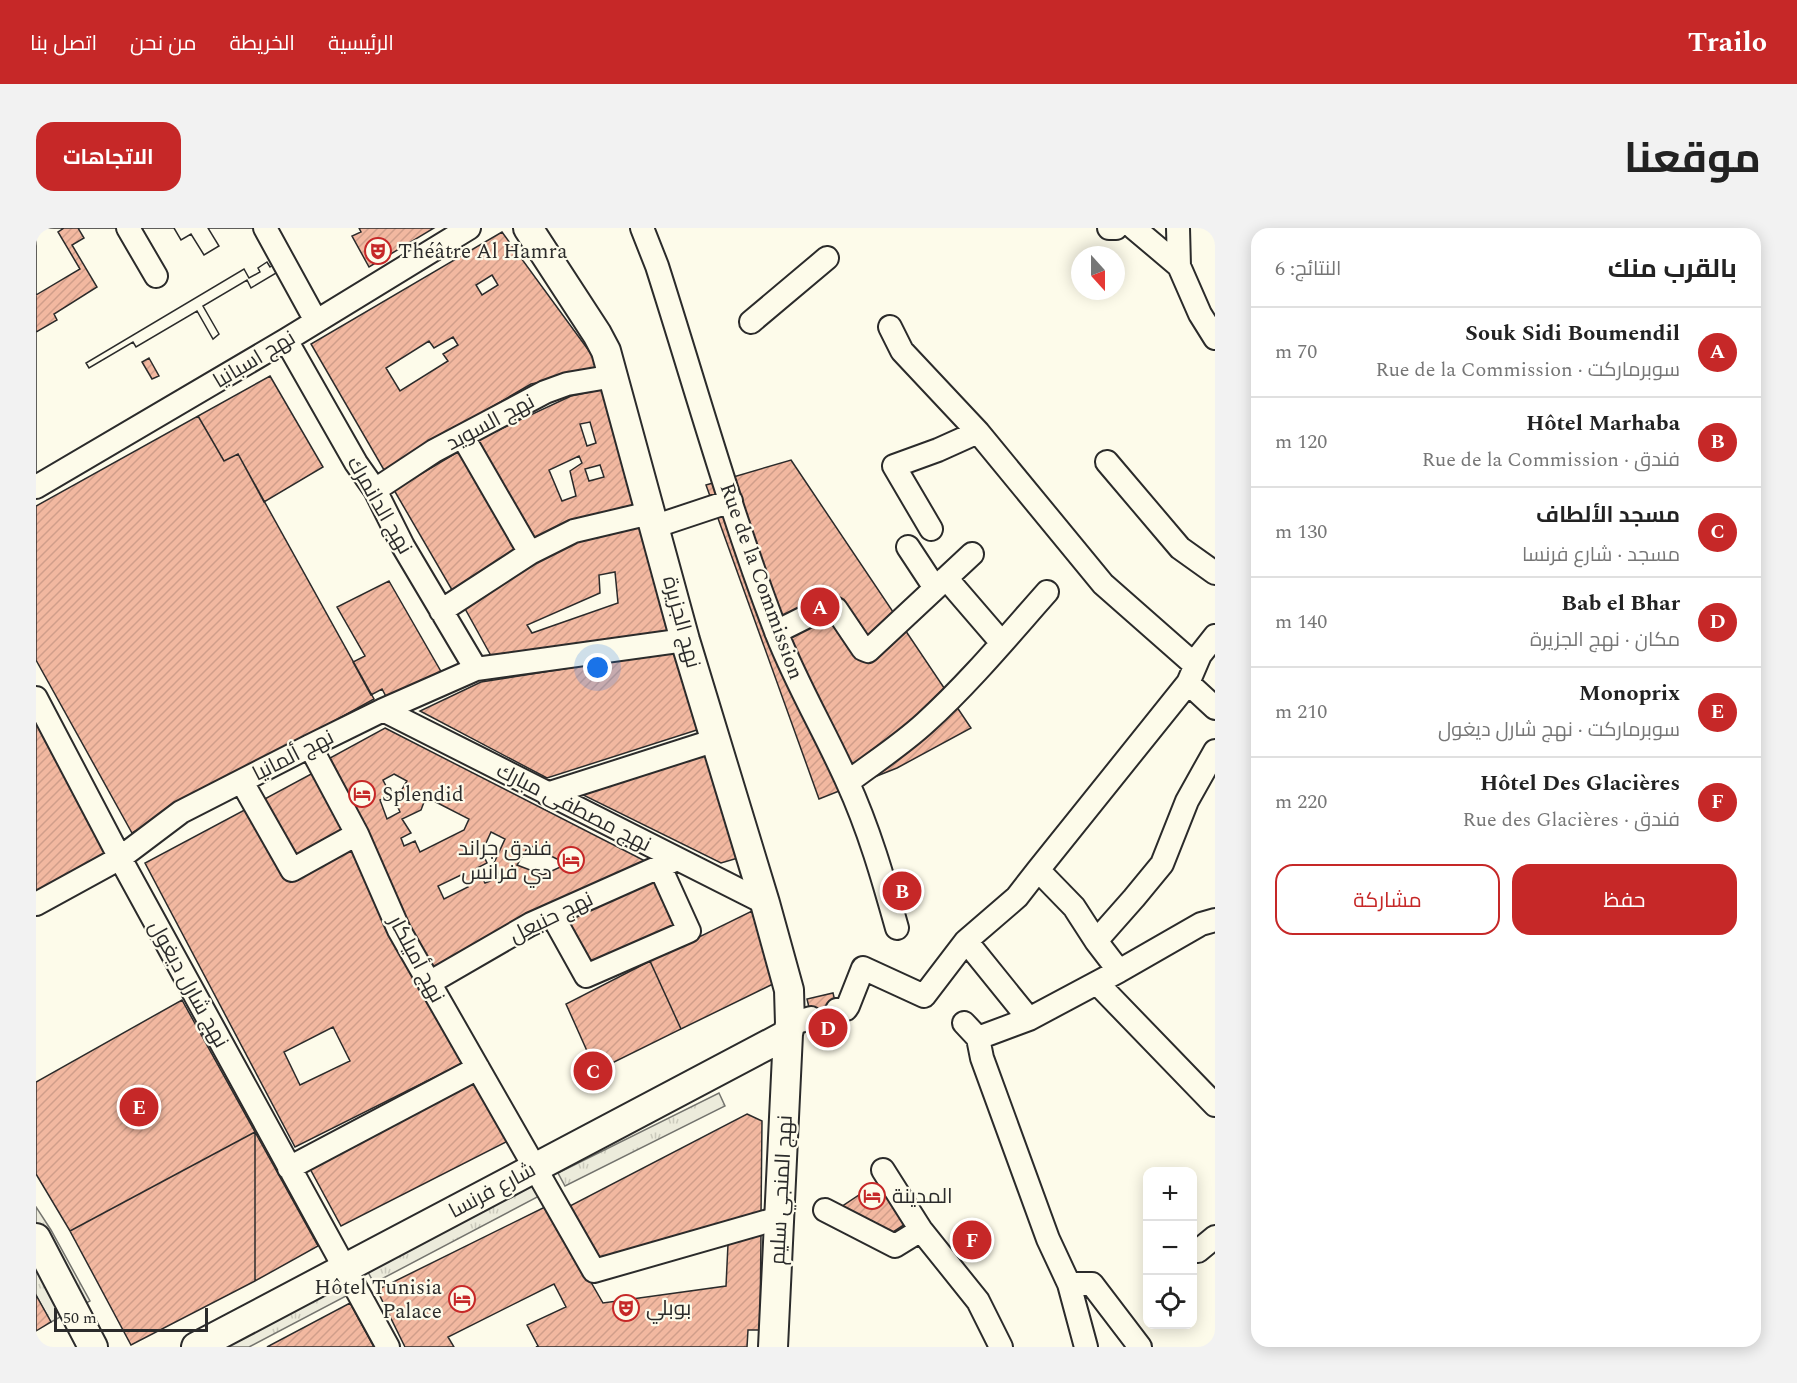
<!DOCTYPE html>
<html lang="ar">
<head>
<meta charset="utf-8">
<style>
	body { margin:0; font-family:Spectral,Cairo,serif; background:#f2f2f2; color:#222; direction:rtl }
	.controls { position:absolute; right:18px; bottom:18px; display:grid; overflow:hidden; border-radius:12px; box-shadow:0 3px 15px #0003 }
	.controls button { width:54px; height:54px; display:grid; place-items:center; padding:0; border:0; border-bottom:2px solid #e0e0e0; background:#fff; color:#222; font:30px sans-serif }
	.compass { position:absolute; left:1035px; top:18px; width:54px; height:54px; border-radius:50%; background:#fff; box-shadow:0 3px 15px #0003; rotate:159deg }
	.scale { position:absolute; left:18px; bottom:15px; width:154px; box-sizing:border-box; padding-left:6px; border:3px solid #2b2b2b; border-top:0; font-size:16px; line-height:21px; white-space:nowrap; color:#2b2b2b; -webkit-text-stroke:4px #fdfbea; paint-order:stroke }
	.you { position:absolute; left:562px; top:440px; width:21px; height:21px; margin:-15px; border:4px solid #fff; border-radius:50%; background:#1a73e8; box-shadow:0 0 0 9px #1a73e833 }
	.badge { display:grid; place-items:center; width:39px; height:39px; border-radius:50%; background:#c62828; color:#fff; font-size:20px; font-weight:700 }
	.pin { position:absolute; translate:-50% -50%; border:3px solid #fff; box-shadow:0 2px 6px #0006 }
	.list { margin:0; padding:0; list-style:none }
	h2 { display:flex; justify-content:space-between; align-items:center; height:78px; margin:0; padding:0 24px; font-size:26px }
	h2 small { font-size:20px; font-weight:400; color:#767676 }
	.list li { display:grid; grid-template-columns:39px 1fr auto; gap:18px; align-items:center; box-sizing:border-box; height:90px; padding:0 24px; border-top:2px solid #e0e0e0 }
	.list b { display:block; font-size:22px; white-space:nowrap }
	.list p { margin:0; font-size:20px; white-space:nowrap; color:#767676 }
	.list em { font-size:20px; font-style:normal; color:#767676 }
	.actions { display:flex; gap:12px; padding:18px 24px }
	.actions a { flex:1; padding:14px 0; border:2px solid #c62828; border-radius:18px; text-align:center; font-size:21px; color:#c62828 }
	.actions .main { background:#c62828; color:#fff }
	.icon { flex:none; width:33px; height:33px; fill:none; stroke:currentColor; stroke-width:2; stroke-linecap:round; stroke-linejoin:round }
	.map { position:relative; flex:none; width:1179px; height:1119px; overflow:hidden; direction:ltr; border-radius:18px }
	header { display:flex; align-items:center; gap:36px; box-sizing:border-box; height:84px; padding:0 30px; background:#c62828; color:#fff }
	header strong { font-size:28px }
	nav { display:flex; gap:33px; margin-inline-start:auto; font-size:21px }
	.intro { display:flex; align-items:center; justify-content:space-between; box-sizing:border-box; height:144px; padding:0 36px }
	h1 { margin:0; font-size:42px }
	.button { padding:15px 27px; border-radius:18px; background:#c62828; color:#fff; font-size:21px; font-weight:700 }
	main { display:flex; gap:36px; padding:0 36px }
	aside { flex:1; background:#fff; border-radius:18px; box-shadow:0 3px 15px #0003 }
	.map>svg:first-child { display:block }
</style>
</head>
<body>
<header>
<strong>Trailo</strong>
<nav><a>الرئيسية</a><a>الخريطة</a><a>من نحن</a><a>اتصل بنا</a></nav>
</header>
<div class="intro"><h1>موقعنا</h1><a class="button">الاتجاهات</a></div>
<main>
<aside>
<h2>بالقرب منك<small>النتائج: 6</small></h2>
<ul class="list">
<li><span class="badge">A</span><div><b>Souk Sidi Boumendil</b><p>سوبرماركت · Rue de la Commission</p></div><em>70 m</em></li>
<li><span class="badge">B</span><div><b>Hôtel Marhaba</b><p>فندق · Rue de la Commission</p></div><em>120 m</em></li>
<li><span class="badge">C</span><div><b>مسجد الألطاف</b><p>مسجد · شارع فرنسا</p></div><em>130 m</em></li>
<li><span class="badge">D</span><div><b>Bab el Bhar</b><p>مكان · نهج الجزيرة</p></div><em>140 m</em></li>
<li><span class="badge">E</span><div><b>Monoprix</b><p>سوبرماركت · نهج شارل ديغول</p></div><em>210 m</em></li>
<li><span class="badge">F</span><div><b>Hôtel Des Glacières</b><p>فندق · Rue des Glacières</p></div><em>220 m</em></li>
</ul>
<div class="actions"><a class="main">حفظ</a><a>مشاركة</a></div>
</aside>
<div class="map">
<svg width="1179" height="1119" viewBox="0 0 1179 1119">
	<defs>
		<pattern id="grass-tufts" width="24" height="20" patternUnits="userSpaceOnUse" patternTransform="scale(1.5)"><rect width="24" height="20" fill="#ecebdb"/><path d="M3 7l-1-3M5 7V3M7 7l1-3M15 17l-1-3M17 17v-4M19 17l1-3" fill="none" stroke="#cbcabc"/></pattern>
		<pattern id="building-hatch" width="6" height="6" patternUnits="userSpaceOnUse" patternTransform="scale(1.5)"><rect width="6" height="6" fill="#f2b8a0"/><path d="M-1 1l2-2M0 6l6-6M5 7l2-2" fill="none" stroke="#d09e8a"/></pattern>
	</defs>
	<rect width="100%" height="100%" fill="#fdfbea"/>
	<!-- grass -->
	<path fill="url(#grass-tufts)" stroke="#74746e" stroke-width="1.5" d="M683,865L689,878L529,958L522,945Z
		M498,949L507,966L338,1055L328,1037Z
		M0,979L15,1002L54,1073L15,1094L0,1067Z
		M303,1051L312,1067L213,1119H173Z"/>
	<!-- building -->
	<path fill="url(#building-hatch)" stroke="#2b2b2b" stroke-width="1.5" fill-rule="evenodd" d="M0,0H28L22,4L44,41L0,67Z
		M0,0H138L145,12L155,6L168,27L183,18L172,0H221L241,34L234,39L231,34L222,40L224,44L213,50L208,41L50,135L53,140L97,114L100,119L161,83L177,111L183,106L167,78L211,52L215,60L245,42L273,90L0,249Z
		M42,0H138L145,12L155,6L168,27L183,18L172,0H221L241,34L234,39L231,34L222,40L224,44L213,50L208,41L50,135L53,140L97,114L100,119L161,83L177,111L183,106L167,78L211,52L215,60L245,42L273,90L0,249V104L21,92L18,86L61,59L36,17L48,10ZM113,130L123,148L116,151L106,134Z
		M323,0H398L333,39L316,8L325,4Z
		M466,4L567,142L495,156L348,242L275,116ZM456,47L462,57L446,67L440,57ZM417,109L422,117L407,126L412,133L364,163L350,140L393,113L398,120Z
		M234,148L287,239L228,274L202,226L188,233L162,188Z
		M573,160L602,281L498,314L441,212L535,168ZM554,194L560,215L551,218L544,196ZM543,228L546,235L534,243L540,268L526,273L513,242ZM564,237L568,249L553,253L549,241Z
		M162,188L188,233L202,226L338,471L96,605L0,432V278Z
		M425,222L484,323L416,362L358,262Z
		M755,232L935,500L861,540L783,571L670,257Z
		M603,299L635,403L459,435L427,377L526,317ZM579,344L582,375L496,405L491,397L564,365L563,347Z
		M353,353L407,447L354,476L346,461L335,467L317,434L329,428L301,379Z
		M640,423L664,501L511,550L384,483L445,454Z
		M0,493L71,627L0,665Z
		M349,500L613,635L397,740L371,699L330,602L294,530ZM358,546L371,553L359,573L364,584L351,591L344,572L355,568L347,552ZM390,569L433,591L428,602L384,624L379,613L368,618L365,610L375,605L366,591L385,582ZM455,604L469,611L458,635L464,649L449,655L441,640L451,635L446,624ZM493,617L531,636L507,647L481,637ZM425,647L432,659L408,671L402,658Z
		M669,522L702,630L685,635L539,563Z
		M277,545L310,607L256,635L223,574Z
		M216,578L255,648L316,616L348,697L427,835L259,919L109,635ZM297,799L314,833L264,857L248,824Z
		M620,648L644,699L552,738L525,690Z
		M716,683L737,756L645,801L614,733Z
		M614,733L645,801L560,843L530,776Z
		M797,765L808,810L782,817L771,771Z
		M146,772L219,904L34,1003L0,946V854Z
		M439,852L474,912L305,998L272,937Z
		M711,886L726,893L725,987L563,1037L530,980Z
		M219,904V1053L95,1117L34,1003Z
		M219,904L282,1018L219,1053Z
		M841,955L871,995L854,1006L802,981Z
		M511,978L567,1075L690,1058L692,1016L725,1005L724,1102H712L711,1119H500L502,1118L491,1097L530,1079L518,1056L412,1109L418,1119H369L341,1062Z
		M0,1067L15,1094L0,1103Z
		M314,1075L338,1119H231Z"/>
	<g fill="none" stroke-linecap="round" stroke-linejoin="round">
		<defs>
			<path id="minor" d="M92,0L120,48
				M229,0L280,93
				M606,0L621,38C660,160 695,287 741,406C761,457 789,504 811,553C833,601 847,650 861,700
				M1073,0H1080
				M1098,0L1143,38
				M1142,0L1143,38L1164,86L1179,110
				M715,94L791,30
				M854,99L866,123L942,204L1067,356L1159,437
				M250,112L320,235L339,262L367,318L440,441
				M427,209L494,325
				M1071,234L1144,320L1179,345
				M0,259L250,112L433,0
				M339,262L398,223L509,164L531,156L578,148
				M617,299L695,273
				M895,301L858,238L902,222L942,204
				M872,319L899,360
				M910,350L966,415
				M405,383L494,325L538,303L614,285
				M740,404L790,379H796L800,381L827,421L832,423L936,326
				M1152,455L1179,480
				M0,470L84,630L352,1119
				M347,482L729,675
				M274,518L321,606L363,702L558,1043L743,990
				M206,554L256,642L321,606
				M812,554C837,535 865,517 889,495C933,455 972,408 1011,364
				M511,566L680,512
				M1002,642L1038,679L1060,713L1083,743
				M0,676L84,630L145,584L274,518L347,482L440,441L649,412
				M516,687L550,748L653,703L624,639
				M930,713L993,791
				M1060,713L1098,670L1126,636L1151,573L1179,523
				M393,755L495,696L641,631
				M1061,755L1179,877
				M801,782L810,781L812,778L827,740L888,768L930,713L981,669L1002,642L1152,455L1164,427L1179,408
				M928,795L942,810L946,830L1012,1011L1033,1056L1050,1119
				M754,796L775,790
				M942,810L993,791L1083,743L1165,696L1179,692
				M253,940L442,840
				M847,942L885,1002L942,1073L965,1119
				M789,982L859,1018L885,1002
				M1162,1023L1179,1009
				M1033,1056H1056L1104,1119"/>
			<path id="major" d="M492,0L561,106L570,123L649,412L729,675L753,762L754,796L752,806L737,1119
				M0,1010L57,1119
				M160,1119L752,806"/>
		</defs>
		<!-- minor casing -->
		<use href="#minor" stroke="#2b2b2b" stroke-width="26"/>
		<!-- major casing -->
		<use href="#major" stroke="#2b2b2b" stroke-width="32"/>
		<!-- minor -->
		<use href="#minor" stroke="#fdfbea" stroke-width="22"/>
		<!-- major -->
		<use href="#major" stroke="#fdfbea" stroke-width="28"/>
	</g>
	<!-- icons -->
	<defs>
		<symbol id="theatre-ring" viewBox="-11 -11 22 22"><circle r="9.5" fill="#fdfbea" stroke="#c62828" stroke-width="1.5"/><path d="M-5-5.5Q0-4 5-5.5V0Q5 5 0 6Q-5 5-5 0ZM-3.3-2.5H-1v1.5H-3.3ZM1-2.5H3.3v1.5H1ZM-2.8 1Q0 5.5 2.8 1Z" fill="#c62828"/></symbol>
		<symbol id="hotel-ring" viewBox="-11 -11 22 22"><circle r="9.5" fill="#fdfbea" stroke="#c62828" stroke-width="1.5"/><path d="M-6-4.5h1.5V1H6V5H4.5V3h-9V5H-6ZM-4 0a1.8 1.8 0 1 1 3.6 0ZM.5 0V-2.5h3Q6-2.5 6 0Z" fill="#c62828"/></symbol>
	</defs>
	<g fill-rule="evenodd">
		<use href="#theatre-ring" x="327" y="8" width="30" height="30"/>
		<use href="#hotel-ring" x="311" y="551" width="30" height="30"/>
		<use href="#hotel-ring" x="520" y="617" width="30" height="30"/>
		<use href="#hotel-ring" x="821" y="953" width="30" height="30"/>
		<use href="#hotel-ring" x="411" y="1056" width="30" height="30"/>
		<use href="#theatre-ring" x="575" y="1065" width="30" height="30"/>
	</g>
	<g text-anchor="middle" stroke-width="4.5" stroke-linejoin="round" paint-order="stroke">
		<!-- poi labels -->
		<g font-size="21" fill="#2b2b2b" stroke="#fdfbea" text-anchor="start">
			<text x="362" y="30">Théâtre Al Hamra</text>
			<text x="346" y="573">Splendid</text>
			<text x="516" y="627" text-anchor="end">فندق جراند<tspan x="516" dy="24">دي فرانس</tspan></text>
			<text x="856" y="975">المدينة</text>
			<text x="406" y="1066" text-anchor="end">Hôtel Tunisia<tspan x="406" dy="24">Palace</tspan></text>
			<text x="610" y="1087">بوبلي</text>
		</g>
		<!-- street labels -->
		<g font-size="21" fill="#2b2b2b" stroke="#fdfbea">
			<text transform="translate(218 131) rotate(-31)" y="7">نهج اسبانيا</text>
			<text transform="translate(454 194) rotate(-28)" y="7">نهج السويد</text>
			<text transform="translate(344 277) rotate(60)" y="7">نهج الدانمرك</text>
			<text transform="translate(726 353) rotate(70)" y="7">Rue de la Commission</text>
			<text transform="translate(646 394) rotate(75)" y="7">نهج الجزيرة</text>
			<text transform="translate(257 527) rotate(-27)" y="7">نهج ألمانيا</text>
			<text transform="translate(538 579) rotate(27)" y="7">نهج مصطفى مبارك</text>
			<text transform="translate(515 689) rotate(-26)" y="7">نهج حنبعل</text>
			<text transform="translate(381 731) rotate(62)" y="7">نهج أميلكار</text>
			<text transform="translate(153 756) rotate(61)" y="7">نهج شارل ديغول</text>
			<text transform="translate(456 962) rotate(-28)" y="7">شارع فرنسا</text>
			<text transform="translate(745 962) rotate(-87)" y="7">نهج المنجي سليم</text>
		</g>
	</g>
</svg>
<div class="controls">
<button>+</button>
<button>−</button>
<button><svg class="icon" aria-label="locate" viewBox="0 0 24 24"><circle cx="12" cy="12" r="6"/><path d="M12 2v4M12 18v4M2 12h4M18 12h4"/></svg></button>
</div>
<svg class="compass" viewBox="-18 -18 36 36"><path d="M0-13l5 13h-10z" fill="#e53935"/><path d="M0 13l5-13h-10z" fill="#767676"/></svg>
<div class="scale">50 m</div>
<div class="you"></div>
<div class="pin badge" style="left:784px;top:379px">A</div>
<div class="pin badge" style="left:866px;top:663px">B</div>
<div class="pin badge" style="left:557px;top:843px">C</div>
<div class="pin badge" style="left:792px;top:800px">D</div>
<div class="pin badge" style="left:103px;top:879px">E</div>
<div class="pin badge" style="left:936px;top:1012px">F</div>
</div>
</main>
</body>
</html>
